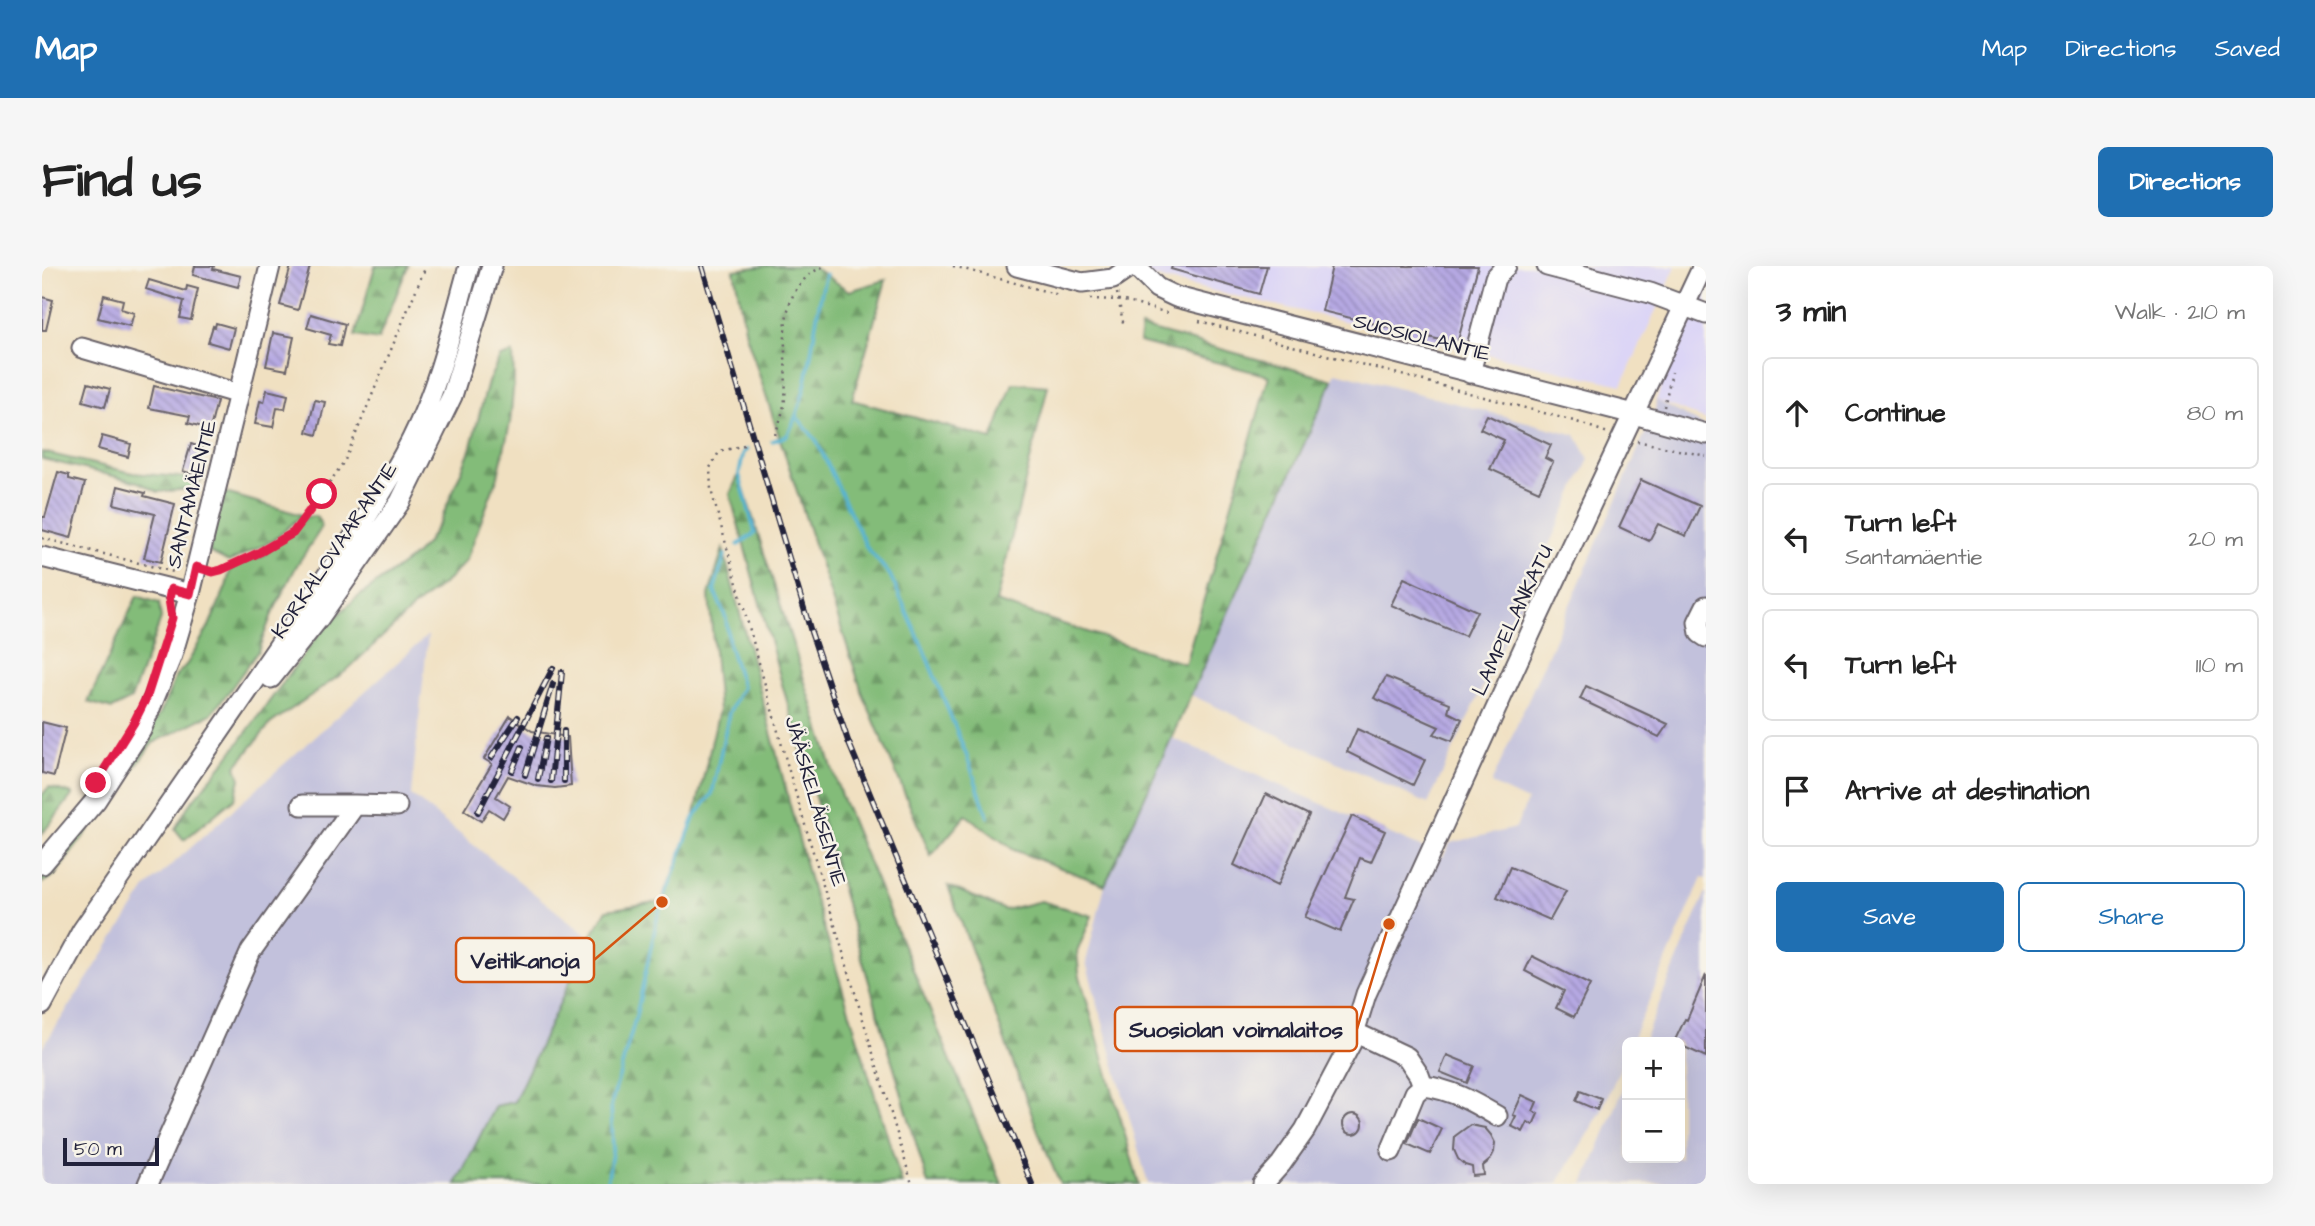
<!DOCTYPE html>
<html lang="en">
<head>
<meta charset="utf-8">
<style>
	body { margin:0; font-family:"Architects Daughter",sans-serif; background:#f6f6f6; color:#222 }
	.controls { position:absolute; right:21px; bottom:21px; display:grid; overflow:hidden; border-radius:10px; box-shadow:0 7px 28px #0002 }
	.controls button { width:63px; height:63px; display:grid; place-items:center; padding:0; border:0; border-bottom:2px solid #e0e0e0; background:#fff; color:#222; font:35px sans-serif }
	.scale { position:absolute; left:21px; bottom:18px; width:96px; box-sizing:border-box; padding-left:7px; border:4px solid #22223b; border-top:0; font-size:19px; line-height:24px; white-space:nowrap; color:#22223b; -webkit-text-stroke:5px #f7f3e8; paint-order:stroke }
	.stop { position:absolute; width:21px; height:21px; margin:-16px; border:5px solid #e11d48; border-radius:50%; background:#fff }
	.stop.end { background:#e11d48; border-color:#fff; box-shadow:0 2px 7px #0008 }
	.list { margin:0; padding:0; list-style:none }
	h2 { display:flex; justify-content:space-between; align-items:center; height:91px; margin:0; padding:0 28px; font-size:30px }
	h2 small { font-size:23px; font-weight:400; color:#767676 }
	.list li { display:grid; grid-template-columns:46px 1fr auto; gap:21px; align-items:center; box-sizing:border-box; height:112px; margin:0 14px 14px; padding:0 14px; border:2px solid #e0e0e0; border-radius:10px }
	.list b { display:block; font-size:26px; white-space:nowrap }
	.list p { margin:0; font-size:23px; white-space:nowrap; color:#767676 }
	.list em { font-size:23px; font-style:normal; color:#767676 }
	.actions { display:flex; gap:14px; padding:21px 28px }
	.actions a { flex:1; padding:16px 0; border:2px solid #1f6fb2; border-radius:10px; text-align:center; font-size:24px; color:#1f6fb2 }
	.actions .main { background:#1f6fb2; color:#fff }
	.icon { flex:none; width:38px; height:38px; fill:none; stroke:currentColor; stroke-width:2; stroke-linecap:round; stroke-linejoin:round }
	.map { position:relative; flex:none; width:1664px; height:918px; overflow:hidden; border-radius:10px }
	header { display:flex; align-items:center; gap:42px; box-sizing:border-box; height:98px; padding:0 35px; background:#1f6fb2; color:#fff }
	header strong { font-size:33px }
	nav { display:flex; gap:38px; margin-inline-start:auto; font-size:24px }
	.intro { display:flex; align-items:center; justify-content:space-between; box-sizing:border-box; height:168px; padding:0 42px }
	h1 { margin:0; font-size:49px }
	.button { padding:18px 32px; border-radius:10px; background:#1f6fb2; color:#fff; font-size:24px; font-weight:700 }
	main { display:flex; gap:42px; padding:0 42px }
	aside { flex:1; background:#fff; border-radius:10px; box-shadow:0 7px 28px #0002 }
	.map>svg:first-child { display:block }
</style>
</head>
<body>
<header>
<strong>Map</strong>
<nav><a>Map</a><a>Directions</a><a>Saved</a></nav>
</header>
<div class="intro"><h1>Find us</h1><a class="button">Directions</a></div>
<main>
<div class="map">
<svg width="1664" height="918" viewBox="0 0 1664 918">
	<defs>
		<pattern id="forest-firs" width="22" height="20" patternUnits="userSpaceOnUse" patternTransform="scale(1.75)"><rect width="22" height="20" fill="#83bc79"/><path d="M5 1l3.5 6h-7zM16 11l3.5 6h-7z" fill="#6b9864"/></pattern>
		<pattern id="building-back-hatch" width="6" height="6" patternUnits="userSpaceOnUse" patternTransform="scale(1.75)"><rect width="6" height="6" fill="#b6a9e3"/><path d="M-1 5l2 2M0 0l6 6M5-1l2 2" fill="none" stroke="#9489b9"/></pattern>
	</defs>
	<rect width="100%" height="100%" fill="#f7f3e8"/>
	<filter id="ink" filterUnits="userSpaceOnUse"><feTurbulence type="fractalNoise" baseFrequency=".0143" numOctaves="2"/><feDisplacementMap in="SourceGraphic" scale="14" xChannelSelector="R" yChannelSelector="G"/><feConvolveMatrix kernelMatrix="1 2 1 2 8 2 1 2 1" color-interpolation-filters="sRGB"/></filter>
	<filter id="wash" filterUnits="userSpaceOnUse"><feTurbulence type="fractalNoise" baseFrequency=".00686" numOctaves="4" result="noise"/><feDisplacementMap in="SourceGraphic" scale="28" xChannelSelector="R" yChannelSelector="G"/><feGaussianBlur stdDeviation="1.57" result="paint"/><feColorMatrix in="noise" values="0 0 0 0 0 0 0 0 0 0 0 0 0 0 0 0 0 1.4 0 .05"/><feComposite in="paint" operator="in"/></filter>
	<g filter="url(#wash)">
		<rect width="100%" height="100%" fill="#f0e0c1"/>
		<!-- built -->
		<path fill="#dcd5f6" d="M1105,0H1634L1580,119L1107,10Z
			M1664,9V154L1614,134Z"/>
		<!-- industrial -->
		<path fill="#c2c1dc" d="M1294,106L1534,169L1547,193L1386,538L1149,429Z
			M1614,134L1664,161V613L1660,612L1589,776H1585V786L1559,846L1515,918H1106L1044,696L1063,619L1130,472L1401,591L1408,577L1474,562L1485,535L1449,518L1613,145Z
			M386,369L369,529L548,672L433,918H0V782L105,621Z
			M1664,626V916L1542,918L1585,814V892H1638V776H1601Z"/>
		<!-- forest -->
		<path fill="url(#forest-firs)" stroke="#526f5a" stroke-width="2" d="M333,0H366L336,74L313,70Z
			M724,0H770L807,25L844,14L810,134L950,173L971,117L1006,120L954,336L1143,398L1227,110L1097,76L1099,61L1291,114L1063,619L972,584L924,549L889,590L820,426L704,68L692,4Z
			M471,87L472,114L468,157L456,210L424,295L406,314L373,340L304,405L228,458L194,500L198,513L193,532L142,574L133,563L146,540L181,498L280,364L312,334L373,289L384,278L399,254L428,184L446,116L458,91Z
			M0,186L91,207L161,213L149,223L116,226L96,216L0,193Z
			M697,208L799,530L960,918H886L740,418L688,228Z
			M180,226L260,249L232,274L187,296L167,286Z
			M273,250L279,256L278,264L255,299L230,348L216,385L188,424L169,448L111,477L13,609L0,617V610L74,513L119,446L134,410L145,398L167,360L184,321L188,305L193,299L221,290L264,251Z
			M681,283L770,623L860,918H414L453,840L472,836L548,672L565,644L620,635L652,552L677,444L667,329Z
			M95,330L117,337L119,353L89,433L70,443L46,436Z
			M7,521L31,528L0,568V529Z
			M906,620L963,644L999,635L1050,650L1035,686L1037,707L1097,918H1018L999,873Z"/>
		<g fill="none" stroke-linecap="round" stroke-linejoin="round">
			<!-- stream -->
			<path stroke="#54b3d3" stroke-width="3.5" d="M755,151L774,174L825,282L848,309L879,377L924,488L946,551
				M730,175L745,170C771,121 769,61 784,8
				M696,279L713,267L697,208L702,185L705,184
				M565,918L571,880L569,839L594,750L616,649L652,552L670,528L687,447L700,421L687,379L684,352L672,324L683,289"/>
		</g>
		<g id="blocks">
			<!-- building -->
			<path fill="url(#building-back-hatch)" d="M153,0H172L171,3L199,10L196,21L151,9Z
				M249,0H268L256,44L238,39Z
				M1130,0H1225L1217,28L1129,3Z
				M1290,0H1436L1415,78L1280,45Z
				M107,14L144,25L145,20L156,23L149,54L138,52L142,35L104,23Z
				M62,29L81,34L79,43L92,47L88,60L56,52Z
				M0,31L11,34L4,64H0Z
				M269,48L303,58L298,80L286,78L289,69L265,62Z
				M174,57L192,62L187,82L166,76L171,60L173,61Z
				M231,67L252,71L245,104L224,100Z
				M46,117L68,123L63,141L41,135Z
				M112,120L175,135L168,163L146,157L148,150L107,142Z
				M225,124L246,129L243,143L235,142L231,161L213,158L218,135L222,136Z
				M273,134L283,136L275,169L265,166Z
				M1445,149L1509,179L1503,192L1511,196L1497,225L1448,203L1462,174L1438,163Z
				M60,170L89,178L86,191L56,183Z
				M149,178L161,182L153,209L141,205Z
				M16,206L27,209V213L43,217L29,272L0,264V251H3Z
				M1599,214L1658,240L1644,270L1616,258L1607,275L1577,261Z
				M76,220L103,227L102,230L133,238L119,296L102,292L113,248L72,238Z
				M1362,312L1435,345L1423,370L1349,339Z
				M1344,411L1408,437L1406,446L1420,453L1410,475L1392,468L1397,461L1332,432Z
				M1544,420L1626,458L1617,471L1538,433Z
				M468,450L490,465L526,471L529,520L513,522L495,520L466,510L454,531L468,540L461,552L447,543L439,555L422,544L450,498L442,493Z
				M0,456L24,462L12,510L0,507Z
				M1315,463L1383,494L1371,519L1305,486Z
				M1224,528L1267,549L1235,620L1192,599Z
				M1310,550L1343,565L1329,596L1318,592L1303,631L1312,633L1298,666L1263,651Z
				M1468,601L1524,625L1508,654L1455,631Z
				M1490,690L1548,719L1532,751L1514,742L1522,725L1483,705Z
				M1664,709V791L1638,779V776H1632L1643,753L1645,754Z
				M1405,789L1432,800L1425,817L1398,806Z
				M1538,825L1559,833L1555,844L1534,835Z
				M1480,829L1495,836L1491,845L1496,848L1491,859L1486,856L1481,866L1469,860L1474,850L1471,849Z
				M1301 858a10 10 0 1 1 20 0a10 10 0 1 1-20 0Z
				M1376,852L1400,863L1388,888L1365,878Z
				M1428,859L1443,862L1449,869L1453,877L1452,886L1448,894L1441,900L1442,909L1431,910L1430,901L1423,899L1416,893L1412,884L1413,870Z"/>
		</g>
	</g>
	<g filter="url(#ink)">
		<use href="#blocks" fill-opacity="0" stroke="#6a646a" stroke-width="2"/>
		<g fill="none" stroke-linecap="round" stroke-linejoin="round">
			<defs>
				<path id="minor" d="M975,0L1040,17L1071,13L1090,0
					M1093,0L1115,22L1134,31L1592,148L1664,168
					M1505,0L1608,27L1664,48
					M40,82L197,128
					M1428,107L1453,12L1464,0
					M0,291L148,328
					M1664,340L1656,356L1658,367L1664,371
					M229,412L277,352L358,236L410,130L450,0
					M260,539H313
					M0,598L54,534L99,464L130,389L148,328L228,0
					M0,739L40,665L309,275C330,242 352,209 370,173C397,119 411,58 427,0
					M1312,766L1365,791L1377,809L1381,820
					M1349,885L1373,827L1381,820C1409,823 1431,836 1455,850
					M106,918L209,685L313,539L355,540
					M1221,918L1239,898L1263,864L1309,777L1324,728L1494,355L1661,0"/>
			</defs>
			<!-- minor casing -->
			<use href="#minor" stroke="#6a646a" stroke-width="23"/>
			<!-- path -->
			<path stroke="#6a646a" stroke-width="2.5" stroke-dasharray="2 5" stroke-linecap="butt" d="M911,0L1017,29
				M1075,27L1082,61
				M1048,33L1078,34L1130,48
				M1157,55L1532,155L1566,167
				M1622,141L1630,106
				M733,169C737,157 742,145 743,132C747,84 728,25 782,0
				M1595,175L1664,190
				M702,179L677,186L668,202L669,224L747,505L870,918
				M0,272L132,306
				M168,305L179,304L218,286L251,267L280,228L303,194L384,0"/>
			<!-- minor -->
			<use href="#minor" stroke="#fff" stroke-width="19"/>
			<defs>
				<path id="rail" d="M660,0L769,366L806,475L990,918
					M449,492L476,451
					M470,505L480,481
					M483,509L511,418
					M496,513L504,472
					M509,515L520,406
					M522,515V465
					M436,546L511,402"/>
			</defs>
			<!-- rail casing -->
			<use href="#rail" stroke="#22223b" stroke-width="6"/>
			<!-- rail -->
			<use href="#rail" stroke="#f7f3e8" stroke-width="3.5" stroke-dasharray="10" stroke-linecap="butt"/>
		</g>
	</g>
	<g fill="none" stroke-linecap="round" stroke-linejoin="round" filter="url(#ink)">
		<!-- route -->
		<path stroke="#e11d48" stroke-width="9" d="M54,517L92,456L105,430L130,352L127,333L129,323L148,328L154,301L171,306L179,304L218,286L251,267L280,228"/>
	</g>
	<g text-anchor="middle" stroke-width="5" stroke-linejoin="round" paint-order="stroke">
		<!-- street labels -->
		<g font-size="21" fill="#22223b" stroke="#f7f3e8">
			<text transform="translate(1380 71) rotate(14)" y="7">SUOSIOLANTIE</text>
			<text transform="translate(149 228) rotate(-76)" y="7">SANTAMÄENTIE</text>
			<text transform="translate(292 284) rotate(-56)" y="7">KORKALOVAARANTIE</text>
			<text transform="translate(1470 354) rotate(-65)" y="7">LAMPELANKATU</text>
			<text transform="translate(774 535) rotate(74)" y="7">JÄÄSKELÄISENTIE</text>
		</g>
	</g>
	<!-- callouts -->
	<path fill="none" stroke="#d45411" stroke-width="2.5" d="M620 636L552 694M1347 658L1315 763"/>
	<g fill="#d45411" stroke="#f7f3e8" stroke-width="2.5">
		<circle cx="620" cy="636" r="7"/>
		<circle cx="1347" cy="658" r="7"/>
	</g>
	<g fill="#f7f3e8" stroke="#d45411" stroke-width="2.5">
		<rect x="414" y="672" width="138" height="44" rx="7"/>
		<rect x="1073" y="741" width="242" height="44" rx="7"/>
	</g>
	<g font-size="23" text-anchor="middle" font-weight="bold" fill="#22223b">
		<text x="483" y="702">Veitikanoja</text>
		<text x="1194" y="771">Suosiolan voimalaitos</text>
	</g>
</svg>
<div class="controls">
<button>+</button>
<button>−</button>
</div>
<div class="scale">50 m</div>
<div class="stop" style="left:280px;top:228px"></div>
<div class="stop end" style="left:54px;top:517px"></div>
</div>
<aside>
<h2>3 min<small>Walk · 210 m</small></h2>
<ul class="list">
<li><svg class="icon" aria-label="ahead" viewBox="0 0 24 24"><path d="M12 20V5M6 11l6-6 6 6"/></svg><div><b>Continue</b></div><em>80 m</em></li>
<li><svg class="icon" aria-label="left" viewBox="0 0 24 24"><path d="M17 20v-9H6M10 6l-5 5 5 5"/></svg><div><b>Turn left</b><p>Santamäentie</p></div><em>20 m</em></li>
<li><svg class="icon" aria-label="left" viewBox="0 0 24 24"><path d="M17 20v-9H6M10 6l-5 5 5 5"/></svg><div><b>Turn left</b></div><em>110 m</em></li>
<li><svg class="icon" aria-label="arrive" viewBox="0 0 24 24"><path d="M6 21V4h12l-3 4 3 4H6"/></svg><div><b>Arrive at destination</b></div></li>
</ul>
<div class="actions"><a class="main">Save</a><a>Share</a></div>
</aside>
</main>
</body>
</html>
